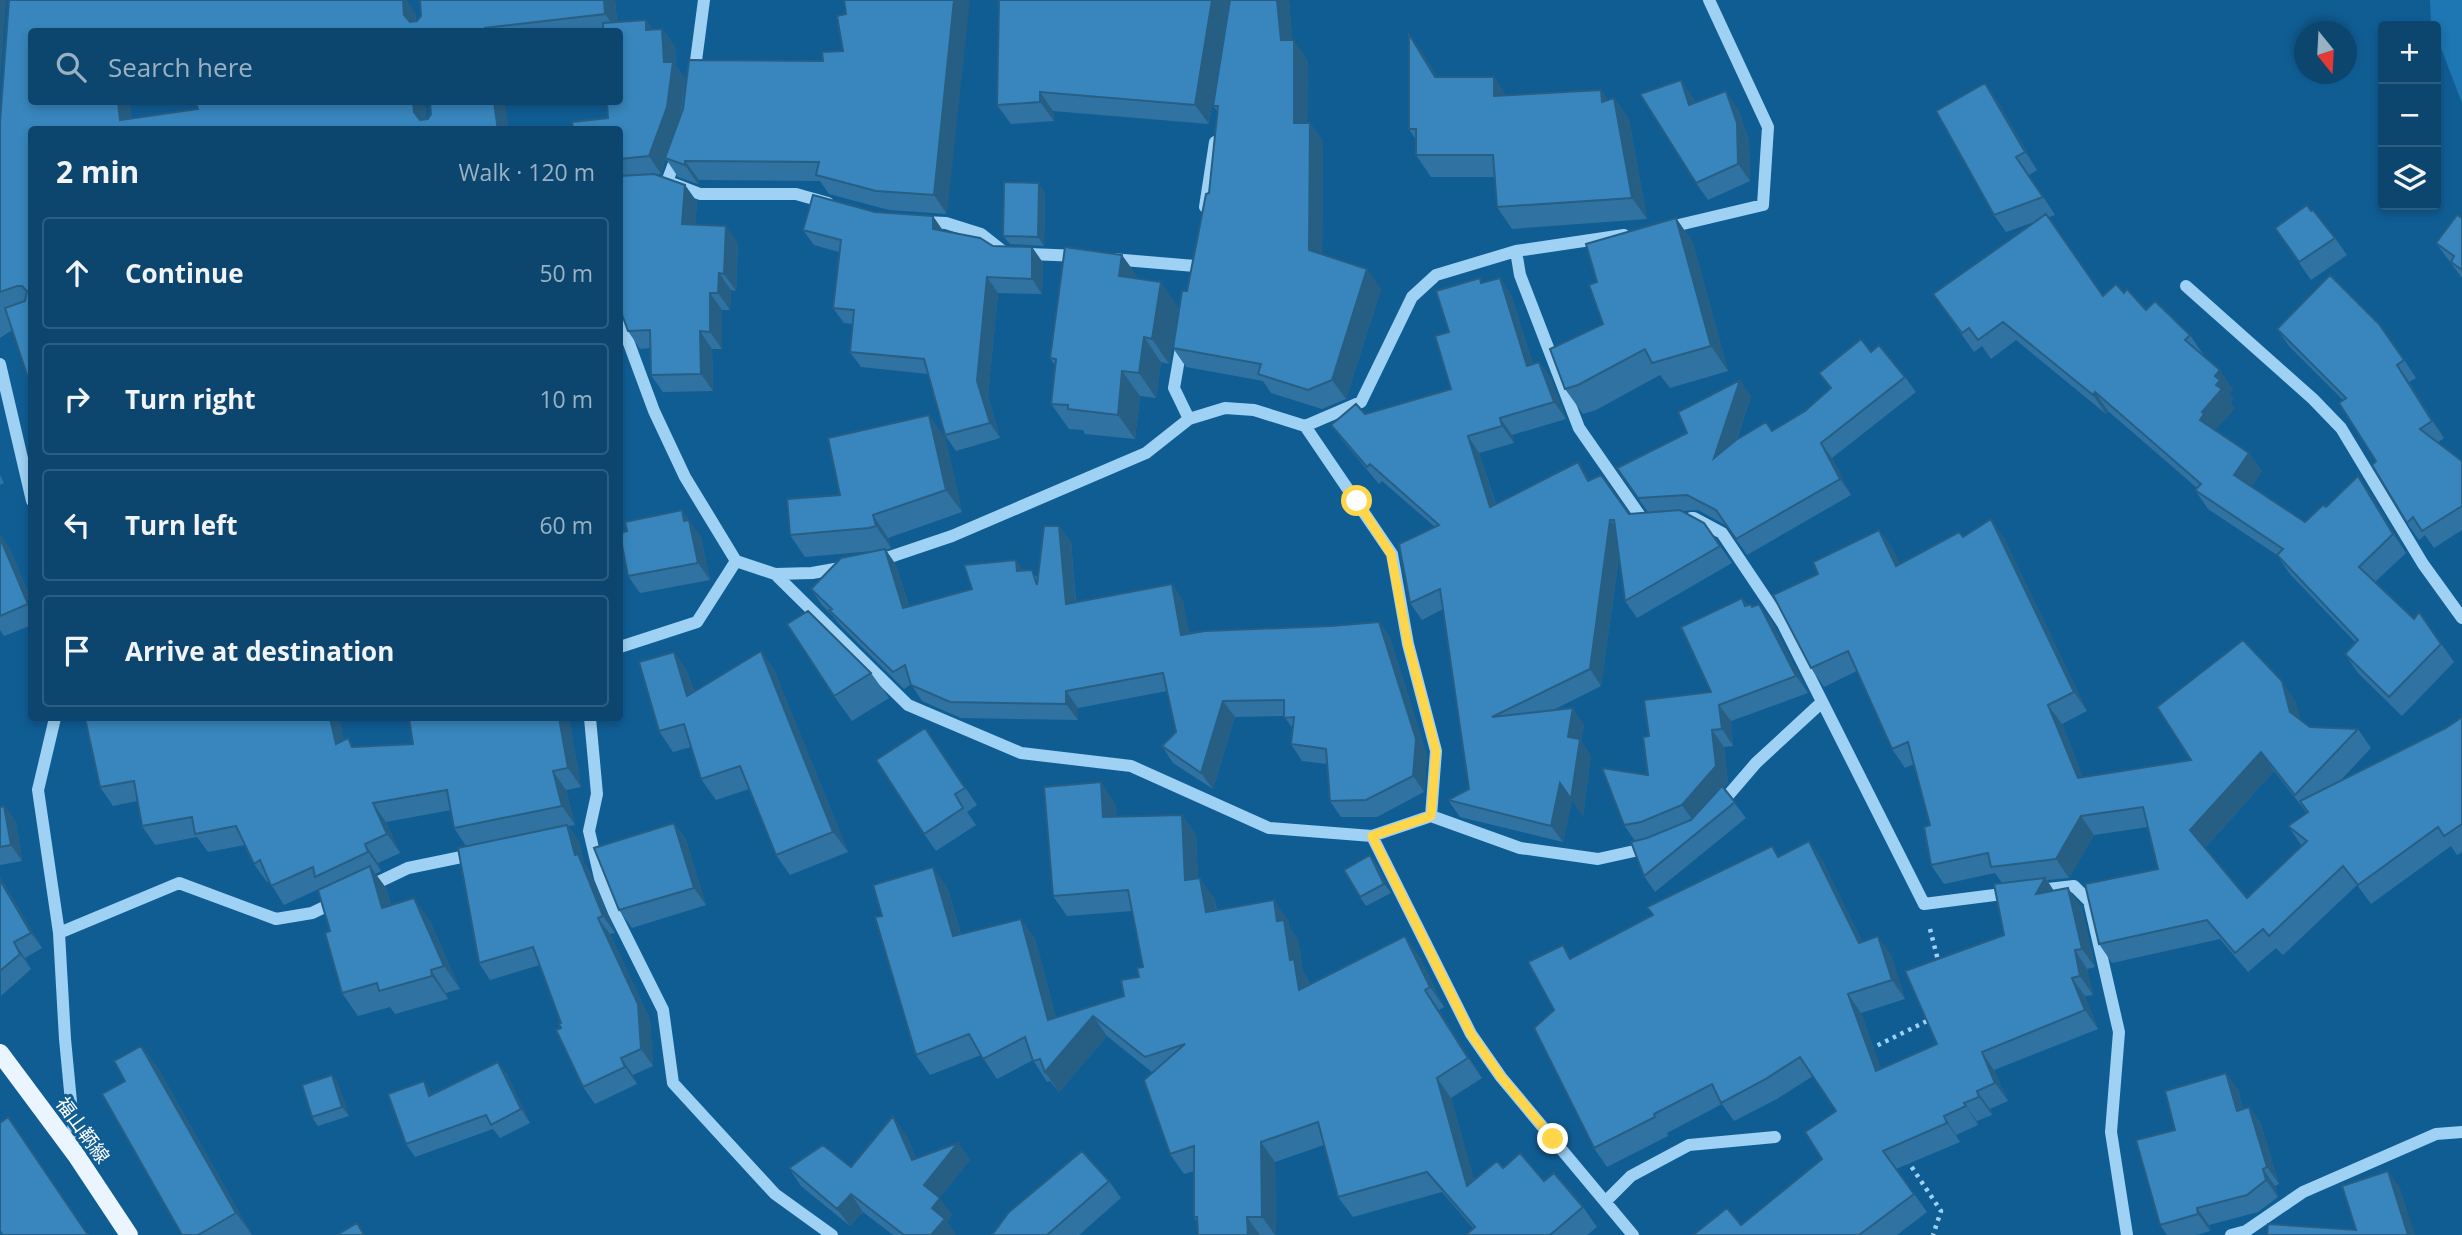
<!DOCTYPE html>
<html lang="en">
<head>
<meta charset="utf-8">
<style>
	body { margin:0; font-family:"Open Sans","Noto Sans JP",sans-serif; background:#1a5077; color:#f1f3f6 }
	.controls { position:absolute; right:21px; top:21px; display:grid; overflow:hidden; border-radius:7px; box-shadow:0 4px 10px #0003 }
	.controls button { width:63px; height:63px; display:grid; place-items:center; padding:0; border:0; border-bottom:2px solid #2c5e82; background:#0c466f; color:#f1f3f6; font:35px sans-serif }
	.compass { position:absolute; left:2294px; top:21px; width:63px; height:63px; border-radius:50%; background:#0c466f; box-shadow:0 4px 10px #0003; rotate:162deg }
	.stop { position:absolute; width:21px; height:21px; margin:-16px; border:5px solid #ffd54a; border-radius:50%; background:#fff }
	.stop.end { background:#ffd54a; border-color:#fff; box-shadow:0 2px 7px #0008 }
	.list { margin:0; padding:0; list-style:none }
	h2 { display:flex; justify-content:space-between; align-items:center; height:91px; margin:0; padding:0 28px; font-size:30px }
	h2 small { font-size:23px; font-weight:400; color:#9ab1c3 }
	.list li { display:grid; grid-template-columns:46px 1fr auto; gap:21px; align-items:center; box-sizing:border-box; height:112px; margin:0 14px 14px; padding:0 14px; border:2px solid #2c5e82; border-radius:7px }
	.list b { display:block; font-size:26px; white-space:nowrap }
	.list em { font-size:23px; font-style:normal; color:#9ab1c3 }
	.icon { flex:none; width:38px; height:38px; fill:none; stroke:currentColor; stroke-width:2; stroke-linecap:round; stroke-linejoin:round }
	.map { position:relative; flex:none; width:2462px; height:1235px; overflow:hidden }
	.search { position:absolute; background:#0c466f; box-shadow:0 4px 10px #0003; left:28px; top:28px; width:595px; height:77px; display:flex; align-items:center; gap:18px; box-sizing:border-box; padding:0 24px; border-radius:7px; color:#9ab1c3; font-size:26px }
	.panel { position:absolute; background:#0c466f; box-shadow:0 4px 10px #0003; left:28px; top:126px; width:595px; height:595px; border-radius:7px }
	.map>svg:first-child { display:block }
</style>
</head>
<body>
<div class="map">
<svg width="2462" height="1235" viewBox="0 0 2462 1235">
	<rect width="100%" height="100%" fill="#105d94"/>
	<!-- green -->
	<path fill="#1e76b2" d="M2430,0H2462V103L2436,35V26H2432L2431,23Z"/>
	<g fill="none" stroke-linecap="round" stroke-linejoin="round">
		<!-- path -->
		<path stroke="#9ed1f4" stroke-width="4.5" stroke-dasharray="3.5 5" stroke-linecap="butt" d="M1930,929L1939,964
			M1870,1049L1931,1019
			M1907,1160L1941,1211L1933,1235"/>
		<!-- minor -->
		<path stroke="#9ed1f4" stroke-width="12" d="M694,76L704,0
			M655,183L667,182L677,155
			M674,184L700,194H796L828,203
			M1205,207L1215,142
			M924,222L946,223L981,234L1005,253L1080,256
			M1666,228L1763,205L1768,127L1709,0
			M1516,251L1520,275L1579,428L1645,523H1648
			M1112,259L1195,266
			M2186,286L2313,399L2341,428L2423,564L2462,618
			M620,319L654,411L685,477L736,561L775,574L812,573L846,567
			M1182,342L1174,388L1189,419
			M0,364L32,501
			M1305,426L1392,554L1408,644L1436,751L1431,816
			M1691,518H1694L1722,533L1783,624L1924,904L2010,893
			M878,561L952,536L1146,453L1189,419L1225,408L1254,410L1305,426L1361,402L1412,297L1436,275L1516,251L1624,235
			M775,574L908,705L1021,753L1131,766L1269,828L1372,836L1431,816L1520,848L1598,859L1648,848
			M620,647L697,622L736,561
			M55,718L38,790L59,933L65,1039L76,1154
			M590,718L597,794L589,831L600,878L614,912L663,1010L673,1083L775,1194L832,1235
			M1719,806L1756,763L1821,703
			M1372,836L1471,1034L1501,1077L1633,1235
			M366,888L408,868L476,854
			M2039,890L2074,886L2089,901L2119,1032L2111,1132L2127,1235
			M59,933L179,883L276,919L312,913L337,901
			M1606,1201L1631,1176L1689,1145L1775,1137
			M2231,1235L2246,1231L2303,1192L2436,1134L2462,1132"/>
		<!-- major -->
		<path stroke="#eaf5ff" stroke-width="18" d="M0,1053L76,1155L129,1235"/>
	</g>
	<!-- wall -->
	<path fill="#3073a3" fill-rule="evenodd" d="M9,0L415,12L416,21L421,16L420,0H615L617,22L646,20L653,30L662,29L675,47L676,66L685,79L681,116L823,61L843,51L947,214L889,210L829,194L820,181L699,180L698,184L678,177L666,159L661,174H655L685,185L697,202L695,224L738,243L736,291L731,290L730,310H722V349H712L713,391L663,392L651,375V348L640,349L628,331L620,309V130L608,118L620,32H32V102H130L131,119L198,109L196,102H425L426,119L509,130H32V390L12,330L0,338V122Z
		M999,0H1229L1209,124L1053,111L1054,121L1011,124L997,105Z
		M1230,0H1289L1292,40L1308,60L1307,123H1310L1323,142L1322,255L1381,289L1346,399L1322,409L1271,393L1263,381L1186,367L1173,348L1209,193L1218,112L1213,106Z
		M1409,34L1424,55L1437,77H1494L1506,95L1601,90L1608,100L1614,98L1629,119L1647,219L1512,229L1497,207L1495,177H1431L1416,155V140L1409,129Z
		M1693,98L1695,103L1738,109L1749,141L1750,181L1708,200L1696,183Z
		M1997,100L2037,170L2029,175L2055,215L2049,217L2103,296L2124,293L2146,310L2190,335L2203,354L2201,355L2233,389L2229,393L2233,399L2230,402L2235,408L2215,430L2249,453L2262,471L2251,487L2305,522L2326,507L2371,495L2406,553L2375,582L2414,619L2419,612L2454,662L2402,716L2358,673L2345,654L2356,643L2290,574L2277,555L2208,509L2195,490L2197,488L2108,411L2106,414L2016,340L1991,359L1982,346L1974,352L1933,294L2034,222L2006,232L1994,215Z
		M1045,192L1044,246L1010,244L1003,236Z
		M2311,211L2335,238L2347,255L2311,280L2275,228Z
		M1676,218L1693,243L1728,371L1670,388L1660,375L1596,410L1583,414L1565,389L1603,324L1597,282Z
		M2462,218V278L2436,243Z
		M803,230L944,231L993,246L1032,247L1043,263L1042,294L998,293L988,396L1000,438L956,451L945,435L928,374L861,367L850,352L853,324L844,323L833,308L839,252L814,245Z
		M1139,279L1178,307L1169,364L1161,362L1156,398L1140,396L1135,439L1085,434L1083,430L1069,429L1051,404L1056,367L1050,358Z
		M1483,283L1511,295L1533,364L1539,362L1551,379L1566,419L1512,435L1514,443L1479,453L1496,504L1591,480L1629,514L1648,512L1638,498L1687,433L1751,396L1737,439L1766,422L1772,430L1805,411L1830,388L1819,373L1871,352L1905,377L1916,392L1832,458L1851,495L1747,555L1727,526L1698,510L1683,511L1704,523L1732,563L1637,618L1625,601L1619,558L1601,686L1551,711L1584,725L1581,741L1591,756L1583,816L1572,800L1563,842L1460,817L1448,800L1469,789L1443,609L1422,620L1410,603L1435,527L1382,481L1379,484L1343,441L1331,425L1451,389L1449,332Z
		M2277,329L2392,341L2416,378L2409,382L2444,438L2438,442L2462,461V530L2434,548L2425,535L2419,540L2407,523L2376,461L2343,400L2289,346Z
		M945,437L962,512L888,538L891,548L886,550L896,565L909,606L972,589L1024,570L1038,577L1059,526L1071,542L1076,602L1172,584L1183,601L1189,634L1331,626L1379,622L1390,638L1427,756L1424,792L1377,817H1341L1330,801L1327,764L1302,761L1291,744L1293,729L1284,716L1235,717L1213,789L1173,763L1162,746L1176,732L1167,691L1078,708V720L961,718L922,701L911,684L904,689L841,626L832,615L822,605L811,589L873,551L805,557L790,535L840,495Z
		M0,475L4,483L0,485Z
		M688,520L701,537L710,580L640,593L628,576Z
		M1879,530L1893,549L1899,564L1963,537L2004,538L2087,711L2062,724L2083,777L2191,760L2295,700L2300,720L2310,727L2358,729L2371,748L2339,782L2446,728L2462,717V852L2457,855L2451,846L2371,904L2357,885L2283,955L2276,948L2248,972L2220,939L2112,963L2099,944L2158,869L2148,827L2094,835L2069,878L2047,880L2054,891L2081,906L2095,967L2087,969L2093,995L2085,996L2098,1029L1994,1070L2008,1101L1990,1109L1992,1115L1977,1121L1978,1125L1956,1135L1960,1142L1896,1169L1927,1212L1897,1235H1693L1741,1225L1822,1159L1836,1111L1813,1076L1777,1099L1734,1121L1722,1104L1667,1133L1668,1136L1607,1167L1594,1148L1554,1010L1572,958L1809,841L1822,860L1862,941L1891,955L1905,999L1861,1013L1881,1069L1937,1044L2004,935L2002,883L1995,873L1944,884L1931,865L1930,825L1914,764L1905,768L1892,749L1857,671L1824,687L1811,668L1818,574ZM2274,771L2307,813L2288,826L2302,846L2247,898L2205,848Z
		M0,535L10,549L32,602V625L4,636L0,630Z
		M1742,598L1747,605L1753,607L1771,621L1808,693L1731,721L1733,746L1724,747L1728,782L1723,788L1746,818L1655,892L1644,876L1635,841L1624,825L1648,775L1649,736L1711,692Z
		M761,651L775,672L848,852L790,875L776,855L749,789L716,800L701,779L691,747L673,752L659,731L674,652L688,673L694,692Z
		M871,673L889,698L852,721L834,696Z
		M339,718L344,740L354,747L413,744L409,718H569L581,787L566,790L575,825L568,826L579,842L584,863L589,870L615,933L610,934L650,1020L653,1066L633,1075L637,1084L595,1104L583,1087L561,1028V1023L540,965L490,980L479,963L466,846L454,828L451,810L386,822L400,853L378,863L381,871L375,874L386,888L391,905L430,921L460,989L446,993L448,999L395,1014L390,1007L358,1016L342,993L323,887L284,905L269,881L267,882L254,864L245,845L208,852L197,837L155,845L142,826L137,801L113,806L100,787Z
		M925,728L977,805L967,812L976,825L936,851L924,834Z
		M1115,803L1116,817L1182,815L1196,835L1198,878L1214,898L1217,910L1288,920L1289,927L1298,940L1303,972L1308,979L1309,985L1419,956L1444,1007L1439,1010L1482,1078L1451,1098L1474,1180L1503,1168L1544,1181L1583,1207L1597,1227L1587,1235H1468L1473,1228L1442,1192L1353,1217L1338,1197L1324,1145L1275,1162L1276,1235H1198L1197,1223L1194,1217V1171L1184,1174L1170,1154L1153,1073L1107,1036L1059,1092L1050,1081L1047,1082L1033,1060L997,1079L981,1055L930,1075L916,1055L882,916L947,887L961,934L1021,919L1035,939L1056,1018L1124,996L1139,977L1143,967L1132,911L1067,916L1053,896Z
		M4,806L16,822L22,861L0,865V807Z
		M674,823L686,840L706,905L632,928L619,910Z
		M1370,855L1376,864L1391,893L1366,906L1360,897Z
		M0,877L42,948L25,958L31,969L1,996Z
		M141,1046L159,1070L252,1235H182L125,1081Z
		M498,1062L507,1075L530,1123L500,1138L493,1129L415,1157L406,1144L433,1094Z
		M332,1075L338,1084L349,1116L318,1126L312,1117Z
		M2238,1089L2243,1109L2249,1107L2261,1124L2279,1184L2275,1186L2278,1197L2258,1212L2209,1225L2210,1231L2197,1235H2167L2160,1225L2175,1130Z
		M905,1133L916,1158L958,1143L970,1160L939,1198L952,1215L947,1222L956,1235H893L863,1212L850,1226L801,1186L789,1168L851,1167Z
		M1109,1181L1121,1198L1079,1235H992Z"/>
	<!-- shaded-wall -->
	<path fill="#275e84" d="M0,0H6L0,82Z
		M403,0H407L415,12L417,32L404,15Z
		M604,0H615L618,32L605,14Z
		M954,0H970L947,214L934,195Z
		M1212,0H1229L1209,124L1195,105Z
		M1277,0H1289L1294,60L1281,40Z
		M646,20L658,37L646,30Z
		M662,29L675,47L676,66L685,79L679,124L665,158L666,159L661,174L649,156L664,62Z
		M1409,34L1424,55L1450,99L1435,77Z
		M1294,40L1308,60L1307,142L1294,123Z
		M1494,77L1509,99L1494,96Z
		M1681,80L1693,98L1701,123L1689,105Z
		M1985,83L1997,100L2037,170L2025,152Z
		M1601,90L1616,112L1602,102Z
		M1726,91L1738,109L1749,141L1750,181L1738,164Z
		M1040,92L1053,111L1054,121L1040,102Z
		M1614,98L1629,119L1647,219L1632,198Z
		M118,102H130L132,130L120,120Z
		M413,102H425L427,130L414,112Z
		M494,102H505L509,130H498Z
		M1310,123L1323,142L1322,270L1309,250Z
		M685,161L699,180L698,184L685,165Z
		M1039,183L1045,192L1044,246L1038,237Z
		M685,185L697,202L694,241L682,224Z
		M933,216L944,232L933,229Z
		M1676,218L1693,243L1728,371L1711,346Z
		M726,226L738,243L736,291L724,274Z
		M1032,247L1043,263L1042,294L1032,279Z
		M1122,255L1140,280L1119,276Z
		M1367,269L1381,289L1346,399L1332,380Z
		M719,273L731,290L730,310L718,293Z
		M987,277L998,293L988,396L1000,438L990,423L977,381Z
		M1500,278L1511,295L1539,383L1527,366Z
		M1161,282L1178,307L1169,364L1152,339Z
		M710,293L722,310V349L710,332Z
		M700,331L712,349L713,391L701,374Z
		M1144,337L1161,362L1156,398L1139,373Z
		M1539,362L1551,379L1566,419L1554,402Z
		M2397,365L2409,382L2444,438L2432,421Z
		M2220,370L2233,389L2229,393L2233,399L2230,402L2235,408L2215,430L2200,420L2202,412L2216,385L2215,376Z
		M1122,371L1140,396L1135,439L1118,415Z
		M1740,380L1751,396L1725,473L1714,458Z
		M2095,392L2108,411L2106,414L2093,395Z
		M929,415L945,437L962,512L946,490Z
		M1500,418L1512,435L1514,443L1502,426Z
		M1468,436L1479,453L1502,524L1490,507Z
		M1821,443L1832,458L1851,495L1840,479Z
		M2249,453L2262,471L2247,494L2234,475Z
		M1578,462L1590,479L1600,498L1588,481Z
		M2358,476L2371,495L2406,553L2393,534Z
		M682,510L701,537L710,580L698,563L684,521Z
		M873,515L888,538L891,548L876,526Z
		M1991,519L2004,538L2087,711L2074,692Z
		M1610,520L1622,536L1601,686L1590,669Z
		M1059,526L1071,542L1077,620L1066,604Z
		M1879,530L1893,549L1909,585L1896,566Z
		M0,535L10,549L32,602V610L28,604L0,538Z
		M885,549L896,565L914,624L903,608Z
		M1016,560L1028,576L1017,571Z
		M1172,584L1183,601L1193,651L1181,635Z
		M1759,604L1771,621L1808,693L1796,676Z
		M1379,622L1390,638L1427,756L1424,792L1413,776Z
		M761,651L775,672L848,852L833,832Z
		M674,652L688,673L701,717L687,696Z
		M2282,681L2295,700L2304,731L2290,712Z
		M1066,691L1078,708V720L1066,704Z
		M1223,701L1235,717L1213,789L1201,773Z
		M1719,705L1731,721L1733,746L1722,729Z
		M2048,705L2062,724L2091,797L2078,778Z
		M1573,708L1584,725L1581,741L1591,756L1583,816L1571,799L1568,737Z
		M330,718H339L349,762L336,744Z
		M559,718H569L581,787L568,768Z
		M1712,730L1724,747L1728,782L1694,822L1682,805Z
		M2261,752L2274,771L2204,849L2190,830Z
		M553,771L566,790L575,825L562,806Z
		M1101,782L1115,803L1117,837L1103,817Z
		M1560,783L1572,800L1563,842L1551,826Z
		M373,803L386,822L400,853L387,834Z
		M4,806L16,822L22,861L11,845Z
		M1182,815L1196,835L1199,900L1185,880Z
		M2081,816L2094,835L2069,878L2056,859Z
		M674,823L686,840L706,905L694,888Z
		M567,825L579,842L584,863L589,870L615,933L603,916L575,855Z
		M1809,841L1822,860L1872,961L1859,943Z
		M365,844L378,863L381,871L368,852Z
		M1370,855L1376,864L1391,893L1384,884Z
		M370,866L386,888L398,931L382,908Z
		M933,867L947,887L967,956L953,936Z
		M0,877L42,948L31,933L0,880Z
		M1200,878L1214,898L1220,932L1206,912Z
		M2045,878L2058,897L2036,894Z
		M2068,888L2081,906L2095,967L2082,949Z
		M414,898L430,921L460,989L444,966Z
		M1274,900L1288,920L1289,927L1298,940L1303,972L1308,979L1313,1010L1299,990L1277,921Z
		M598,918L610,934L650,1020L653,1066L641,1049Z
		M1021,919L1035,939L1062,1041L1048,1020Z
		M1405,936L1419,956L1444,1007L1430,987Z
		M1878,936L1891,955L1905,999L1892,980Z
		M14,942L25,958L31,969L20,954Z
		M2075,950L2087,969L2093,995L2080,976Z
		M431,970L446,993L448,999L432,976Z
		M2072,978L2085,996L2098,1029L2085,1010Z
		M1425,990L1439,1010L1482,1078L1468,1058Z
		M1848,994L1861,1013L1889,1090L1876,1071Z
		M1093,1016L1107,1036L1059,1092L1045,1072Z
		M141,1046L159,1070L252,1235L236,1213Z
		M1982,1052L1994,1070L2008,1101L1995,1083Z
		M621,1058L633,1075L637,1084L625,1067Z
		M498,1062L507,1075L530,1123L521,1109Z
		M2226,1073L2238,1089L2248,1128L2237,1111Z
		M332,1075L338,1084L349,1116L342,1107Z
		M1437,1078L1451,1098L1482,1206L1467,1186Z
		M424,1081L433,1094L429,1096Z
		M1977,1091L1990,1109L1992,1115L1979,1097Z
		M1964,1103L1977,1121L1978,1125L1966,1106Z
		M2249,1107L2261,1124L2279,1184L2267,1167Z
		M893,1116L905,1133L924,1177L912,1160Z
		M1944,1116L1956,1135L1960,1142L1947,1123Z
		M1261,1142L1275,1162L1276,1235H1275L1262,1217Z
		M958,1143L970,1160L936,1202L924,1185Z
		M2263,1169L2275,1186L2278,1197L2266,1180Z
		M2388,1171L2400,1188L2415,1235H2408Z
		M851,1194L863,1212L850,1226L837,1209Z
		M940,1198L952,1215L947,1222L956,1235H931L932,1208Z
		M2197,1208L2209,1225L2210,1231L2198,1214Z
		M1247,1217L1260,1235H1248Z"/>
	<!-- building -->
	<path fill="#3886bd" stroke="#275e84" stroke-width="2" d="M9,0H403L404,15L410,22L417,21L421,16L420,0H604L605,14L485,28V32H32V102H118L120,120L198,109L196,102H413L414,112L420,120L428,119L431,114L430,102H494L498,130H32V390L5,308L25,301L27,291L22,286H17L0,292V122Z
		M844,0H954L934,195L876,191L816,175L819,162L685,161V165L665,158L683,109L689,60L823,61L822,52L843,51L837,16L846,14Z
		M999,0H1212L1195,105L1040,92V102L997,105Z
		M1230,0H1277L1281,40H1294V123H1310L1309,250L1367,269L1332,380L1308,390L1258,374L1261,364L1173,348L1182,291H1187L1206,194L1209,193L1218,106H1213Z
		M646,20V30L662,29L664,62H673L667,107L649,156L620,159V130H573L572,122L608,118L607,102H620V32H603V23Z
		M1409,34L1435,77H1494V96L1601,90L1602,102L1614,98L1632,198L1497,207L1493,155H1416V129H1409Z
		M1681,80L1689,105L1726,91L1737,123L1738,164L1696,183L1640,94Z
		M1985,83L2025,152L2016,157L2043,197L1994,215L1936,111Z
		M654,174L685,185L682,224L726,226L724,274L719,273L718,293H710V332L700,331L701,374L651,375L650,330L628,331L620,309V176Z
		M1004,182L1039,183L1038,237L1003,236Z
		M813,195L875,212L933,216V229L980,238L993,246L1032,247V279L987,277L977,381L990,423L945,435L924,359L850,352L854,310L833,308L841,240L803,230Z
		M2307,205L2311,211L2313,210L2335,238L2299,262L2275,228Z
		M2046,214L2103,296L2116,284L2124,293L2127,289L2146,310L2155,301L2190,335L2185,340L2220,370L2215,376L2220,380L2216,385L2222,389L2202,412L2204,414L2200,420L2249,453L2234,475L2305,522L2323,505L2326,507L2358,476L2393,534L2359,567L2414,619L2419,612L2441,644L2389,697L2345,654L2358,640L2277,555L2283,549L2195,490L2201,484L2095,392L2093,395L2003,322L1978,340L1969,328L1962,333L1933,294Z
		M2457,215L2462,218V270L2451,262L2454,256L2436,243Z
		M1676,218L1711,346L1652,363L1645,349L1578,385L1565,389L1550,349L1603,324L1589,285L1597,282L1586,244Z
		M1065,247L1122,255L1119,276L1161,282L1152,339L1144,337L1139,373L1122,371L1118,415L1068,409V405L1051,404L1056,359L1050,358Z
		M2330,275L2379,324L2404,360L2397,365L2432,421L2420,429L2462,461V506L2422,531L2413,517L2407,523L2372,465L2376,461L2339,403L2346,398L2277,329Z
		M1480,278L1481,283L1500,278L1527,366L1539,362L1554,402L1500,418L1502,426L1468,436L1490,507L1578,462L1588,481L1601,475L1629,514L1680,510L1704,523L1720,546L1625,601L1614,520H1610L1590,669L1492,717L1573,708L1568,737L1580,739L1571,799L1560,783L1551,826L1448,800L1469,789L1440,589L1410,603L1399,544L1439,525L1370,464L1367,467L1331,425L1356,404L1365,414L1451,389L1435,336L1449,332L1436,291Z
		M1861,339L1871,352L1879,345L1905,377L1821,443L1840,479L1736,539L1716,510L1687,495L1638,498L1617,468L1687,433L1678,412L1740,380L1714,458L1736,440L1766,422L1772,431L1805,411L1831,388L1819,373Z
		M929,415L946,490L873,515L876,526L869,528L790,535L787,499L840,495L828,438Z
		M682,510L684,521L689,520L698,563L628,576L620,535V533L627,531L625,522Z
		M1991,519L2074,692L2048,705L2078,778L2191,760L2157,707L2243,640L2282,681L2290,712L2310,727L2358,729L2295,795L2261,752L2190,830L2247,898L2307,841L2288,826L2308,812L2300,801L2446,728L2462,717V824L2444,836L2438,827L2358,885L2343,866L2269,936L2263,929L2235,953L2207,920L2099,944L2085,884L2158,869L2143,807L2081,816L2056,859L1991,867L1988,853L1931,865L1924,827L1930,825L1908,742L1892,749L1848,651L1811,668L1773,595L1818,574L1813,562L1879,530L1896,566L1959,532L1963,537Z
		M1044,526H1059L1066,604L1172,584L1181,635L1205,631L1331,626L1379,622L1416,739L1413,776L1366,800L1330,801L1326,749L1291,744L1294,717L1284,718V700L1223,701L1201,773L1162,746L1176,732L1163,673L1066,691V704L950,702L911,685L905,665L893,672L829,610L832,609L811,589L841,558L885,549L903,608L972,589L964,565L1016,560L1017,571L1032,570L1037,585Z
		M0,538L28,604L0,616Z
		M1742,598L1745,606L1751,604L1752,607L1759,604L1796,676L1719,705L1722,729L1712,730L1716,766L1682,805L1641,822L1624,825L1602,768L1648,775L1643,737L1649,736L1644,700L1711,692L1681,627Z
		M808,611L871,673L834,696L787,624Z
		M761,651L833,832L776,855L740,766L701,779L684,724L659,731L639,662L674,652L687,696Z
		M85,718H330L336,744L348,738L352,747L413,744L409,718H559L568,768L553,771L562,806L454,828L447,790L373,803L387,834L365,844L368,852L315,877L313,867L271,886L260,860L254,864L236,826L195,834L192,817L142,826L134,781L100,787Z
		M925,728L965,788L955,794L963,808L924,834L876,760Z
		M1101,782L1103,817L1182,815L1185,880L1200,878L1206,912L1274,900L1277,921L1284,920L1290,960L1294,959L1299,990L1405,936L1430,987L1425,990L1468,1058L1437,1078L1467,1186L1497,1161L1503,1168L1520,1153L1544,1181L1554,1173L1583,1207L1550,1235H1468L1467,1234L1475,1227L1427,1172L1338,1197L1318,1122L1261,1142L1262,1217H1247L1248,1235H1198L1197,1217H1194V1146L1170,1154L1144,1080L1185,1044L1145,1057L1093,1016L1045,1072L1040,1059L1033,1061L1025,1037L983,1059L969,1034L916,1055L875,917L882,916L873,885L933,867L953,936L1021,919L1048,1020L1124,996L1121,980L1139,977L1137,968L1143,967L1128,890L1053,896L1044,787Z
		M1722,786L1735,802L1644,876L1631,842L1647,838L1691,820Z
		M4,806L11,845L0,847V807Z
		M674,823L694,888L619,910L594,848Z
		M567,825L575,855L578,854L603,916L598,918L638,1004L641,1049L621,1058L625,1067L583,1087L556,1030L561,1028L559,1024L561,1023L533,947L479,963L458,848Z
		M1809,841L1859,943L1878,936L1892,980L1848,994L1876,1071L1937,1044L1905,971L2004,935L1994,884L2045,878L2036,894L2068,888L2082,949L2075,950L2080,976L2072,978L2085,1010L1982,1052L1995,1083L1977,1091L1979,1097L1964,1103L1966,1106L1944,1116L1947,1123L1883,1151L1914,1194L1859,1235H1693L1727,1208L1741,1225L1822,1159L1805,1132L1836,1111L1800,1057L1764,1080L1721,1103L1712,1084L1654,1114L1655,1117L1594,1148L1534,1028L1554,1010L1528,962L1563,945L1570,959L1653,915L1647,907L1772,846L1778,857Z
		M1370,855L1384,884L1360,897L1344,870Z
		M370,866L382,908L414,898L444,966L431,970L432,976L379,991L377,983L342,993L325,933L330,931L318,890Z
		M0,880L31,933L14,942L20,954L0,971Z
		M141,1046L236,1213L198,1235H182L102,1094L125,1081L114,1061Z
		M498,1062L521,1109L491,1125L486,1115L406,1144L388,1094L424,1081L429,1096Z
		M2226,1073L2237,1111L2249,1107L2267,1167L2263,1169L2266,1180L2247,1195L2197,1208L2198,1214L2160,1225L2136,1140L2175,1130L2165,1091Z
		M332,1075L342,1107L312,1117L302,1085Z
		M893,1116L912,1160L958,1143L924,1185L940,1198L932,1208L945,1219L931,1235H904L851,1194L837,1209L789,1168L823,1145L851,1167Z
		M8,1117L88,1235H3L0,1231V1123Z
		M1082,1151L1109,1181L1047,1235H992L1009,1212Z
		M2388,1171L2408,1235H2267L2268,1224L2356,1230L2342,1186Z
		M357,1223L364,1235H337Z"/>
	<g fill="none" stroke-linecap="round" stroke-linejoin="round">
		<!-- route -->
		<path stroke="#ffd54a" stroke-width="9" d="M1357,501L1391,554L1408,644L1436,751L1431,816L1372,836L1471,1034L1501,1077L1553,1139"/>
	</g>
	<g text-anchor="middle" stroke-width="6" stroke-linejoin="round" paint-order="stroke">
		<!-- street labels -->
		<g font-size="19" fill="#fff" stroke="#105d94">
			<text transform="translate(83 1130) rotate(54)" y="7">福山鞆線</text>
		</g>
	</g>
</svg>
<div class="controls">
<button>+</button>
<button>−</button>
<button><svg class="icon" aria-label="layers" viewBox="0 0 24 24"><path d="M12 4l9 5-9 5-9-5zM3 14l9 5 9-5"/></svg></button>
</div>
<svg class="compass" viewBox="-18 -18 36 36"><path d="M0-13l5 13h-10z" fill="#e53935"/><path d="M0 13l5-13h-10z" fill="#9ab1c3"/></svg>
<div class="stop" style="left:1357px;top:501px"></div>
<div class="stop end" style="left:1553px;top:1139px"></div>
<div class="search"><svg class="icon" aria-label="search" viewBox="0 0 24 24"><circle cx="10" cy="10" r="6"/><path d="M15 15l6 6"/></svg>Search here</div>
<section class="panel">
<h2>2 min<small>Walk · 120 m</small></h2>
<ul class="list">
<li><svg class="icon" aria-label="ahead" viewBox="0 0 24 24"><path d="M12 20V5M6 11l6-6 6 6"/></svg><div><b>Continue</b></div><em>50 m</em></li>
<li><svg class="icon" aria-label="right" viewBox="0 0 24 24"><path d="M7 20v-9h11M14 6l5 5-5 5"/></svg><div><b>Turn right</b></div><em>10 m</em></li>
<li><svg class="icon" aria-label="left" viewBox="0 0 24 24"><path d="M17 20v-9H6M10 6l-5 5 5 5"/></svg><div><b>Turn left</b></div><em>60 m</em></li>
<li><svg class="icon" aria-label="arrive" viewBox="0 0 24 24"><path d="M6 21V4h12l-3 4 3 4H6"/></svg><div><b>Arrive at destination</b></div></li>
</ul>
</section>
</div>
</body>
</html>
